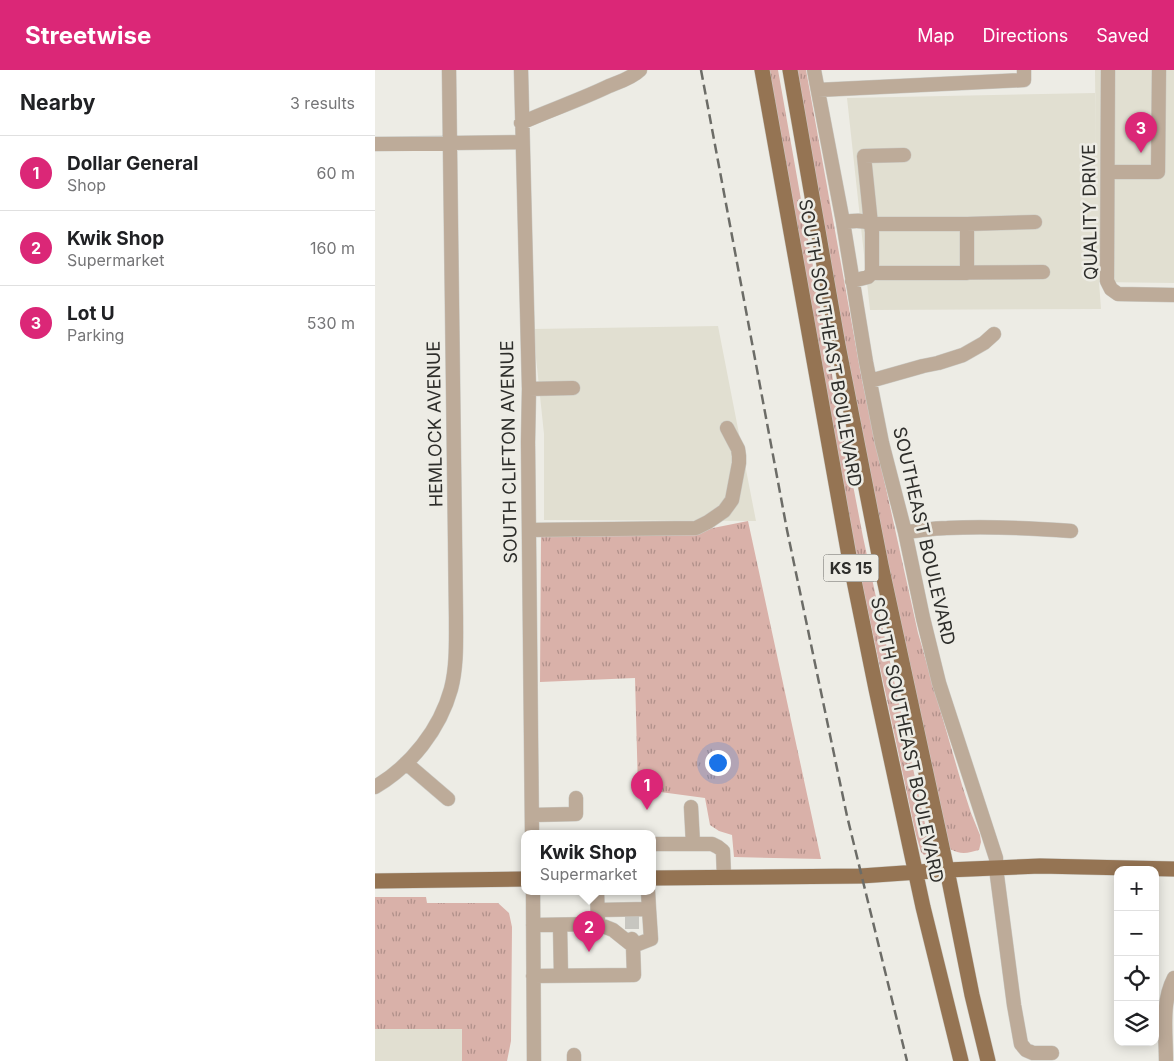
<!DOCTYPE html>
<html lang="en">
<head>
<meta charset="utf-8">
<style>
	body { margin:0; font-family:Inter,sans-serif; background:#f2f2f2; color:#202124 }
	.controls { position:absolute; right:15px; bottom:15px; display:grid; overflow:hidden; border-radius:10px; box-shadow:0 2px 12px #0003 }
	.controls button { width:45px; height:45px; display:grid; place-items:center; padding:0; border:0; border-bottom:1px solid #e0e0e0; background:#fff; color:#202124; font:25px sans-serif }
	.you { position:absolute; left:342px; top:692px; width:18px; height:18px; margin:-12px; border:4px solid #fff; border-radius:50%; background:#1a73e8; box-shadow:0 0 0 8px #1a73e833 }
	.badge { display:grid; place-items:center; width:32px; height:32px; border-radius:50%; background:#db2777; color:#fff; font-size:16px; font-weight:700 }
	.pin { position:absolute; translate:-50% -41px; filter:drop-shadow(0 1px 2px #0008) }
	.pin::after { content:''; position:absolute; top:26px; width:18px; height:15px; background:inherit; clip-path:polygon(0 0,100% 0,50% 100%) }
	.popup { position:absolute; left:146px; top:760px; width:135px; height:65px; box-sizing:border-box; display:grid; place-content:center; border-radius:10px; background:#fff; filter:drop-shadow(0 1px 4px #0005); font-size:16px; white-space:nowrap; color:#757577 }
	.popup b { font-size:19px; color:#202124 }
	.popup::after { content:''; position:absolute; left:50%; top:100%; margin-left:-10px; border:10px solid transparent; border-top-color:#fff }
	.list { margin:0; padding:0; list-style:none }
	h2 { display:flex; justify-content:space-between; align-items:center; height:65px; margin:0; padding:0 20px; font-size:21px }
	h2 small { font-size:16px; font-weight:400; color:#757577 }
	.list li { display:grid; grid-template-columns:32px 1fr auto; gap:15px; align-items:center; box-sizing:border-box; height:75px; padding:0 20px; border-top:1px solid #e0e0e0 }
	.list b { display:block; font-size:19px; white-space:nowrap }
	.list p { margin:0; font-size:16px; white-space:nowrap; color:#757577 }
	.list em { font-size:16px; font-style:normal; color:#757577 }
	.icon { flex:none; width:28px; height:28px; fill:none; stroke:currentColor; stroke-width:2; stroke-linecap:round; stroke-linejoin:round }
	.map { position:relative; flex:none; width:799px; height:991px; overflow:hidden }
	header { display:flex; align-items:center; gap:30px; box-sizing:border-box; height:70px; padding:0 25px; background:#db2777; color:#fff }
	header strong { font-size:24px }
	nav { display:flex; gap:28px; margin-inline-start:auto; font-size:18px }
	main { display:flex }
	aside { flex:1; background:#fff }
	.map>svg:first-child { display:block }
</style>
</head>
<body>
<header>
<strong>Streetwise</strong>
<nav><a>Map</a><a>Directions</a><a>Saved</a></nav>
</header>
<main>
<aside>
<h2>Nearby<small>3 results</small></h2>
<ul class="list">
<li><span class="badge">1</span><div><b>Dollar General</b><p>Shop</p></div><em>60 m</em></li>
<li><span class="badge">2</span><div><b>Kwik Shop</b><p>Supermarket</p></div><em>160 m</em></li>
<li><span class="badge">3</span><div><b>Lot U</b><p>Parking</p></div><em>530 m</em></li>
</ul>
</aside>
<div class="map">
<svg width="799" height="991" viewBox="0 0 799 991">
	<defs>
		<pattern id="grass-tufts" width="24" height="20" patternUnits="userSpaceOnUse" patternTransform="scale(1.25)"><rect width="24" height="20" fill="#d9b1a9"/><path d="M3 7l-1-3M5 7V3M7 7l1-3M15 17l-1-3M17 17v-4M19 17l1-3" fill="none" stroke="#b0908a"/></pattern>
	</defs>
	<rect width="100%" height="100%" fill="#edece5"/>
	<!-- built -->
	<path fill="#e1dfd1" d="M720,0H799V213L724,212L726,239L495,240L472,28L720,23L721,94Z
		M343,256L381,451L169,450V364L158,259Z
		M0,959H87V991H0Z"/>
	<!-- grass -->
	<path fill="url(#grass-tufts)" d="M393,0H403L461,327L488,467L555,777L554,783L549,785L546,782L541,765L481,485Z
		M421,0H431L487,310L543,563L587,715L596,743L605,765L606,772L604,780C593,783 586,785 575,779L498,430Z
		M373,451L446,789L359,787L357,765L344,761L335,755L330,728L263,719L260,608L165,612L166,466L308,464Z
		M0,827H51L52,833H123L134,843L137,857L136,971L132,991H87V959H0Z"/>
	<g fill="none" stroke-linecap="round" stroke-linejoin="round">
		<!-- minor-tunnel -->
		<path stroke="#c7c6c0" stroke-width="14" stroke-dasharray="14 7" stroke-linecap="butt" d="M257,845V865"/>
		<defs>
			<path id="minor" d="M146,0L154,319L153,372L157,763
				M439,0L468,152L491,292L507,373L530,462L548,548L564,613L621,788V798L639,935L646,974L651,980L658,983H677
				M733,0L732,211L736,219L743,224L799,225
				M443,20L649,10V0
				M146,53C175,40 205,30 234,16C244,12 257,8 265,0
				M0,74L147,72
				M529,85L489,86L496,154H592V203
				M733,102H783L784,0
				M468,152C477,151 488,149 496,154L497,162V203L493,207L477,211
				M592,154L660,152
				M497,203L668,202
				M495,311L548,296L563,293L588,285L609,273L619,264
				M154,319L198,318
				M154,460L321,458L333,452L349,441L357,430L364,393V386L363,379L352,358
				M530,462C544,461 558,458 572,458C613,456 655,458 696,461
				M31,693L73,729
				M0,717C36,696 65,659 76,619C82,596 81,571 81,547L74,0
				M316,737L318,774
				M157,745L201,744V728
				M278,774H337L343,777L348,781L349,807
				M158,821L159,991
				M223,840L274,839L273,821
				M158,855L223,854L222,821
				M185,855L186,906
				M257,869L258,876L276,869L274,839
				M158,906L259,905L258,876L238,860L223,854
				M199,985V991
				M791,991C791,963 786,933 799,908"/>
			<path id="major" d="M387,0L474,486L501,619L548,837L586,991
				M415,0L463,275L506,495L572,800L597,925L613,991
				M278,808L486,806L572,800L665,796L799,799
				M0,811L150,809"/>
		</defs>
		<!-- minor casing -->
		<use href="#minor" stroke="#cbcac4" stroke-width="15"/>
		<!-- major casing -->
		<use href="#major" stroke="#cbcac4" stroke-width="16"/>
		<!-- minor -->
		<use href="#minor" stroke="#bdab99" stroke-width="14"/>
		<!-- major -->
		<use href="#major" stroke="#957453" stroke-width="15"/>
		<!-- rail -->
		<path stroke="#6c6c67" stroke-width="2.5" stroke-dasharray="10 5" stroke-linecap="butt" d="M326,0L412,460L472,746L532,991"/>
	</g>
	<g text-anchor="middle" stroke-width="5" stroke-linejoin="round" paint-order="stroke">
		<!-- shield labels -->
		<rect fill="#edece5" stroke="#676763" stroke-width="1" x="448.5" y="484.5" width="55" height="27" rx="4"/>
		<g font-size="16" font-weight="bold" fill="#2e2e2b">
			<text x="476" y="504">KS 15</text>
		</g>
		<!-- street labels -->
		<g font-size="18" fill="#2e2e2b" stroke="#edece5">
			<text transform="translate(715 142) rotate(-91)" y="6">QUALITY DRIVE</text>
			<text transform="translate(455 273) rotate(80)" y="6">SOUTH SOUTHEAST BOULEVARD</text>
			<text transform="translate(60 354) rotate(-91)" y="6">HEMLOCK AVENUE</text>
			<text transform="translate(134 382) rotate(-91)" y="6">SOUTH CLIFTON AVENUE</text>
			<text transform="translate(549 466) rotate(77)" y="6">SOUTHEAST BOULEVARD</text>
			<text transform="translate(532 670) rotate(78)" y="6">SOUTH SOUTHEAST BOULEVARD</text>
		</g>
	</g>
</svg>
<div class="controls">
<button>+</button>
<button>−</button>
<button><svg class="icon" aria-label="locate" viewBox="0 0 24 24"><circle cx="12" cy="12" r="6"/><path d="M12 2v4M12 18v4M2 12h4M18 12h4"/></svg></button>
<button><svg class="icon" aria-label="layers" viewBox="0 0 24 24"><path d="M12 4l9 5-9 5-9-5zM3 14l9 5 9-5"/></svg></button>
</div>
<div class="you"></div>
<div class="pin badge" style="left:272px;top:740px">1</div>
<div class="pin badge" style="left:214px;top:882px">2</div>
<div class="popup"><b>Kwik Shop</b>Supermarket</div>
<div class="pin badge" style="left:766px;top:83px">3</div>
</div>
</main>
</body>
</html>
